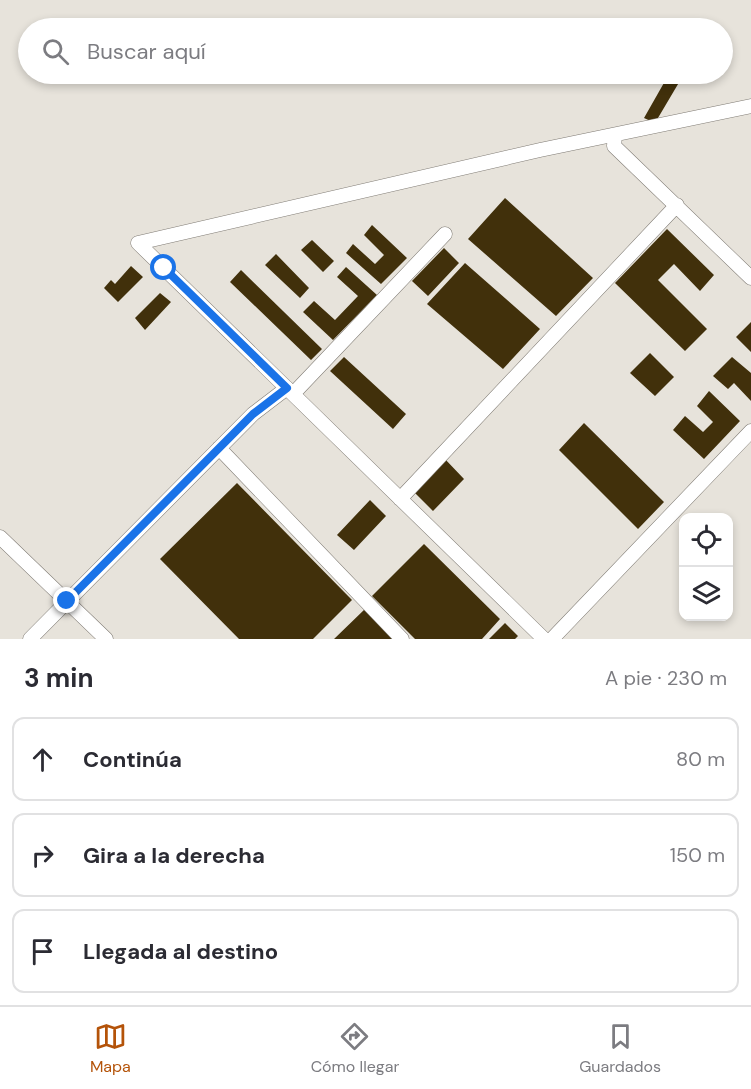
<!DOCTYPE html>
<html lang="es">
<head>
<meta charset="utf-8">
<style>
	body { margin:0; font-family:"DM Sans",sans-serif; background:#f2f2f3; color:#2b2b33 }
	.controls { position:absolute; right:18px; bottom:18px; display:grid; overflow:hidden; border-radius:12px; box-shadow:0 3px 9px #0003 }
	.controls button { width:54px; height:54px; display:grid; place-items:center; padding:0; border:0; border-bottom:2px solid #e1e1e2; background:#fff; color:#2b2b33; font:30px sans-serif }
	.stop { position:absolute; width:18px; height:18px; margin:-14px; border:4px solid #1a73e8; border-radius:50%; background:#fff }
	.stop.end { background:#1a73e8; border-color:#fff; box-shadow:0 2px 6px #0008 }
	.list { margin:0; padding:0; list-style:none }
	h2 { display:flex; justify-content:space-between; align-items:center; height:78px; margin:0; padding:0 24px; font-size:26px }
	h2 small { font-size:20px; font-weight:400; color:#7c7c81 }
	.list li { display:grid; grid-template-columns:39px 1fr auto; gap:18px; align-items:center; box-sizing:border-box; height:84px; margin:0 12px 12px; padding:0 12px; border:2px solid #e1e1e2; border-radius:12px }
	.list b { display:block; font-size:22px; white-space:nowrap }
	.list em { font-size:20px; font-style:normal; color:#7c7c81 }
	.icon { flex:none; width:33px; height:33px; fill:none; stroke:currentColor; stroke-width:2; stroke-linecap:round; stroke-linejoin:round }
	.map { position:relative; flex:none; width:751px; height:639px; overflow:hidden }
	.search { position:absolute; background:#fff; box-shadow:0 3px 9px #0003; left:18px; right:18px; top:18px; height:66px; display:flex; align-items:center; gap:15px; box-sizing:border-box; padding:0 21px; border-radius:33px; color:#7c7c81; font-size:22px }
	.sheet { height:366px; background:#fff }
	nav { display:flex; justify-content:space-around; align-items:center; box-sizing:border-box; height:84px; border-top:2px solid #e1e1e2; background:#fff; font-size:16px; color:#7c7c81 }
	nav a { display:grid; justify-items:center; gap:3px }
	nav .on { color:#b45309 }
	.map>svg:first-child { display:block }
</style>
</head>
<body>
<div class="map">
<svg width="751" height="639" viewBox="0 0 751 639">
	<rect width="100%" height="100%" fill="#e7e3db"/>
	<!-- building -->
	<path fill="#41300b" d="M669,74H684L655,123L644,118Z
		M505,198L593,278L556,316L468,239Z
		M372,225L407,258L381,284L346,253L353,244L375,264L384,255L364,235Z
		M667,229L714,275L700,291L674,264L658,280L707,329L685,351L615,283Z
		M312,240L334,261L323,272L301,250Z
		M444,248L459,263L428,296L412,281Z
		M276,254L309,288L300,298L265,265Z
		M465,263L540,329L503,369L427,304Z
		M131,266L143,277L118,302L104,288L111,280L115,284Z
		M346,267L377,295L333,340L303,312L314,301L335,320L358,296L337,277Z
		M241,270L322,349L311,360L230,282Z
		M160,293L171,302L145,330L135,318Z
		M751,322V352L736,337Z
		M650,353L674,377L655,396L630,373Z
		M344,357L406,414L393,429L330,371Z
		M732,357L751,373V401L734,383L728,389L713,376Z
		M709,391L740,421L704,459L673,430L685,416L703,432L713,422L697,406Z
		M584,423L664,502L638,529L559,450Z
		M444,458L464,479L433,511L413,491Z
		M237,483L352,600L313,639H239L160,559Z
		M370,500L386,516L354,550L337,535Z
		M424,544L500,619L482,639H415L372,596Z
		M365,609L394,639H334Z
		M505,623L518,636L515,639H489Z"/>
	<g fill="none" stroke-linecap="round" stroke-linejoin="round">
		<defs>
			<path id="minor" d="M615,135L614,146L751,278
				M138,243L540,150L751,106
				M138,243L544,639
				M293,394L445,234
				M219,448L402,639
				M400,499L677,205
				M0,537L106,639
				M30,639L253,414L287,388
				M552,639L751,431"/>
		</defs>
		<!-- minor casing -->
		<use href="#minor" stroke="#807c75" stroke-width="15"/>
		<!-- minor -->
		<use href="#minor" stroke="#fff" stroke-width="14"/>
	</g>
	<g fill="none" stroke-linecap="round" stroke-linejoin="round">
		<!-- route -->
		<path stroke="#1a73e8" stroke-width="8" d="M67,601L253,414L287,388L164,268"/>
	</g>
</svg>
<div class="controls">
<button><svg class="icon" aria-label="locate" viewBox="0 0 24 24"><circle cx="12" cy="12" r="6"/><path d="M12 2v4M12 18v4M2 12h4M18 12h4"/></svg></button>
<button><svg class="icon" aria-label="layers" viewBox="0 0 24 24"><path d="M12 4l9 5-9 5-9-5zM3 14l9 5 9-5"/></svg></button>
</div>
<div class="stop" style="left:164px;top:268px"></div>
<div class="stop end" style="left:67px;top:601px"></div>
<div class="search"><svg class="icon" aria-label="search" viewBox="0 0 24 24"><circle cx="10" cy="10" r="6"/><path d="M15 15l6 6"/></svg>Buscar aquí</div>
</div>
<section class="sheet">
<h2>3 min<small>A pie · 230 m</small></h2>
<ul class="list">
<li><svg class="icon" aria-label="ahead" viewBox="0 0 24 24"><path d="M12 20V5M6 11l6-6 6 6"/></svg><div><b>Continúa</b></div><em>80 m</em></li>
<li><svg class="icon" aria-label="right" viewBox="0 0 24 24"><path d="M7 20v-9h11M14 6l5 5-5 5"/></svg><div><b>Gira a la derecha</b></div><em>150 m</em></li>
<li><svg class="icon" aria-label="arrive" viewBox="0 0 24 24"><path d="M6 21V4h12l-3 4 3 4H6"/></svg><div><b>Llegada al destino</b></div></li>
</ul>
</section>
<nav>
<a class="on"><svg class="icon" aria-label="map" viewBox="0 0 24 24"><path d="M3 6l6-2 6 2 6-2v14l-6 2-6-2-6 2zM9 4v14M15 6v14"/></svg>Mapa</a>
<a><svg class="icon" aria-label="directions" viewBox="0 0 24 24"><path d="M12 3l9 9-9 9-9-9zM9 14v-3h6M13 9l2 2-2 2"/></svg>Cómo llegar</a>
<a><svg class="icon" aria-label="saved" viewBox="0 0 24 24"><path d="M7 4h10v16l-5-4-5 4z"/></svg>Guardados</a>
</nav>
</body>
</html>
